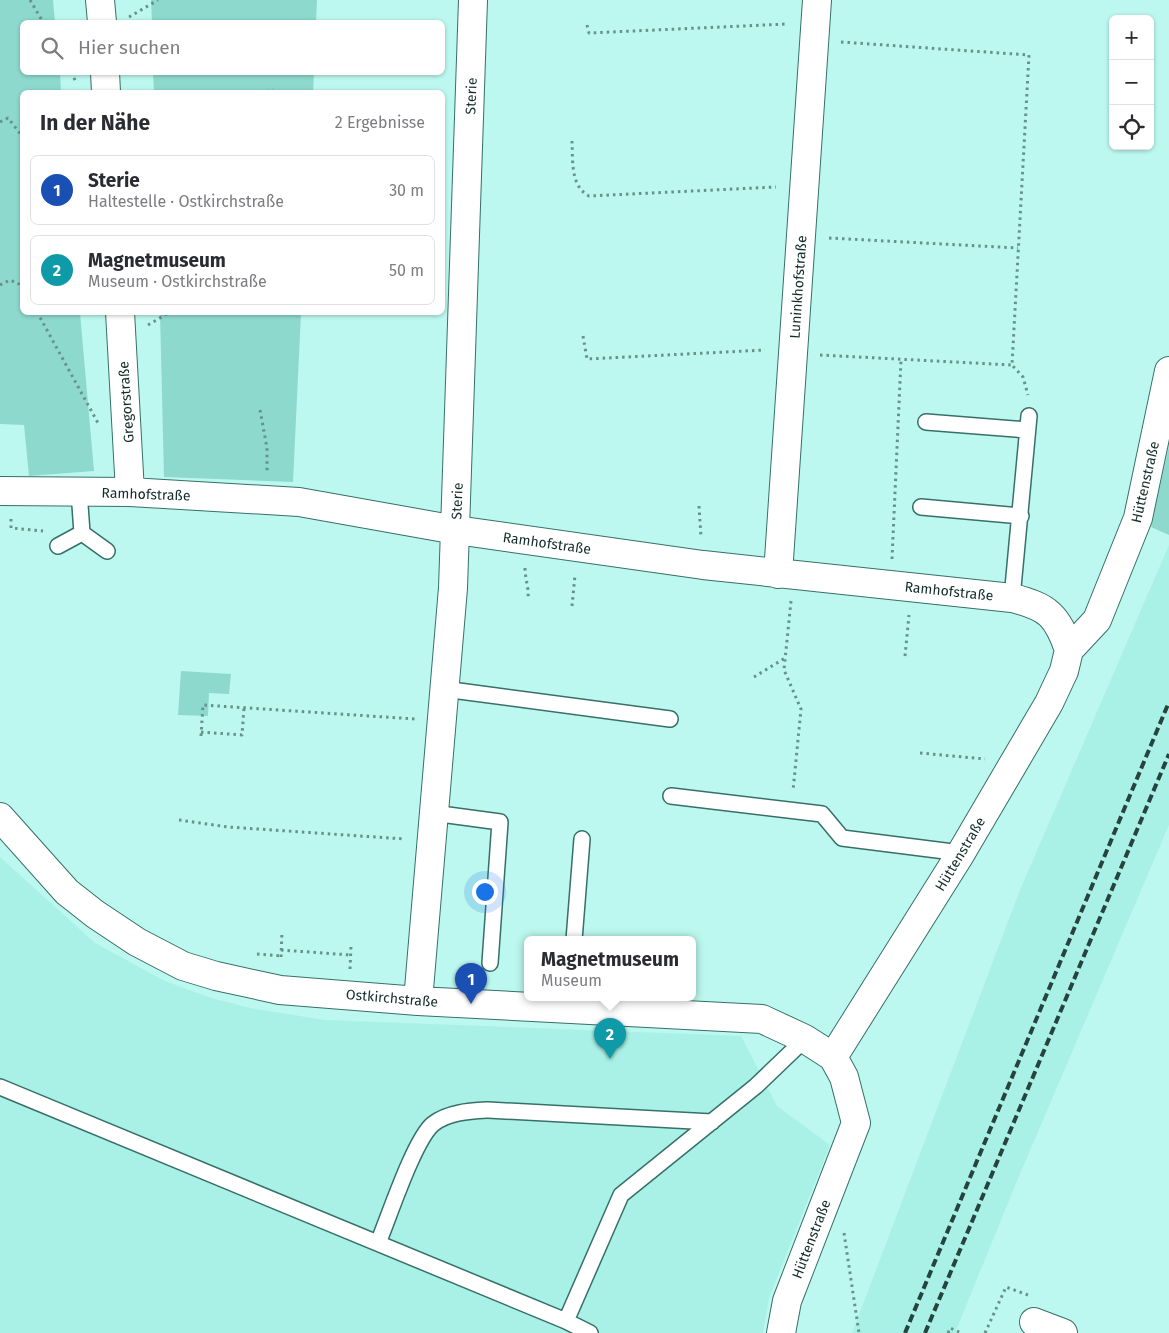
<!DOCTYPE html>
<html lang="de">
<head>
<meta charset="utf-8">
<style>
	body { margin:0; font-family:"Fira Sans",sans-serif; background:#f2f2f3; color:#2b2b33 }
	.controls { position:absolute; right:15px; top:15px; display:grid; overflow:hidden; border-radius:8px; box-shadow:0 1px 4px #0004 }
	.controls button { width:45px; height:45px; display:grid; place-items:center; padding:0; border:0; border-bottom:1px solid #e1e1e2; background:#fff; color:#2b2b33; font:25px sans-serif }
	.you { position:absolute; left:484px; top:891px; width:18px; height:18px; margin:-12px; border:4px solid #fff; border-radius:50%; background:#1a73e8; box-shadow:0 0 0 8px #1a73e833 }
	.badge { display:grid; place-items:center; width:32px; height:32px; border-radius:50%; background:#c73a6a; color:#fff; font-size:16px; font-weight:700 }
	.pin { position:absolute; translate:-50% -41px; filter:drop-shadow(0 1px 2px #0008) }
	.pin::after { content:''; position:absolute; top:26px; width:18px; height:15px; background:inherit; clip-path:polygon(0 0,100% 0,50% 100%) }
	.popup { position:absolute; left:524px; top:936px; width:172px; height:65px; box-sizing:border-box; display:grid; place-content:center; border-radius:8px; background:#fff; filter:drop-shadow(0 1px 4px #0005); font-size:16px; white-space:nowrap; color:#7c7c81 }
	.popup b { font-size:19px; color:#2b2b33 }
	.popup::after { content:''; position:absolute; left:50%; top:100%; margin-left:-10px; border:10px solid transparent; border-top-color:#fff }
	.list { margin:0; padding:0; list-style:none }
	h2 { display:flex; justify-content:space-between; align-items:center; height:65px; margin:0; padding:0 20px; font-size:21px }
	h2 small { font-size:16px; font-weight:400; color:#7c7c81 }
	.list li { display:grid; grid-template-columns:32px 1fr auto; gap:15px; align-items:center; box-sizing:border-box; height:70px; margin:0 10px 10px; padding:0 10px; border:1px solid #e1e1e2; border-radius:8px }
	.list b { display:block; font-size:19px; white-space:nowrap }
	.list p { margin:0; font-size:16px; white-space:nowrap; color:#7c7c81 }
	.list em { font-size:16px; font-style:normal; color:#7c7c81 }
	.icon { flex:none; width:28px; height:28px; fill:none; stroke:currentColor; stroke-width:2; stroke-linecap:round; stroke-linejoin:round }
	.map { position:relative; flex:none; width:1169px; height:1333px; overflow:hidden }
	.search { position:absolute; background:#fff; box-shadow:0 1px 4px #0004; left:20px; top:20px; width:425px; height:55px; display:flex; align-items:center; gap:12px; box-sizing:border-box; padding:0 18px; border-radius:8px; color:#7c7c81; font-size:19px }
	.panel { position:absolute; background:#fff; box-shadow:0 1px 4px #0004; left:20px; top:90px; width:425px; height:225px; border-radius:8px }
	.map>svg:first-child { display:block }
</style>
</head>
<body>
<div class="map">
<svg width="1169" height="1333" viewBox="0 0 1169 1333">
	<rect width="100%" height="100%" fill="#bcf8ef"/>
	<!-- built -->
	<path fill="#a9f1e6" d="M1169,545V825L1017,1181L955,1333H852L1020,890Z
		M0,857L95,943L165,981L211,998L250,1008L325,1020L741,1036L777,1106L830,1145L769,1298L763,1333H0Z"/>
	<!-- green -->
	<path fill="#8dd9ce" d="M0,0H53L55,22H22V72L60,73L61,92H22V312L80,313L94,471L29,476L24,425L0,424Z
		M151,0H317L316,22H152Z
		M153,73H314L313,92H154Z
		M160,313H301L293,482L164,477Z
		M1169,446V535L1151,527Z
		M181,671L231,674L229,694L209,693L208,716L178,715Z"/>
	<g fill="none" stroke-linecap="round" stroke-linejoin="round">
		<defs>
			<path id="lane" d="M926,422L1027,430
				M79,491L82,533L107,551
				M921,507L1021,516
				M58,546L82,533
				M1012,598L1029,416
				M444,689L670,719
				M671,796L822,814L842,838L961,853
				M433,813L500,822L490,963
				M574,940L582,839
				M0,1087L566,1321L621,1195L756,1086L805,1039
				M378,1243C389,1217 414,1140 433,1124C448,1112 470,1111 488,1110L712,1122
				M566,1321L590,1333"/>
			<path id="street" d="M100,0L102,22
				M105,72L106,92
				M120,312L130,492
				M0,491L130,492L299,502L456,530L703,565L1012,598C1048,607 1057,615 1069,650
				M778,574L817,0
				M0,817L67,892L95,914L137,942L183,966L216,976L280,990L418,1001L762,1019L805,1039L833,1057L844,1077L856,1123L787,1301L781,1333
				M418,1001L453,588L473,0
				M833,1057L961,853L1049,703L1064,671L1069,650L1097,620L1138,518L1169,371
				M1034,1322L1063,1333"/>
		</defs>
		<!-- lane casing -->
		<use href="#lane" stroke="#367068" stroke-width="18"/>
		<!-- street casing -->
		<use href="#street" stroke="#367068" stroke-width="30"/>
		<!-- path -->
		<path stroke="#67928b" stroke-width="3" stroke-dasharray="2.5 4" stroke-linecap="butt" d="M30,0L43,22
			M129,17L158,0
			M587,25L589,33L787,24
			M841,42L1029,55L1012,365L1023,377L1028,395
			M71,72L76,82
			M267,92L273,89
			M0,122L8,118L22,136
			M572,141C573,160 570,186 589,196L776,187
			M829,238L1018,248
			M0,285L10,280L19,284L22,291
			M37,312L98,423
			M148,325L170,312
			M583,336L587,359L765,350
			M820,355L1012,365
			M260,410L267,448V472
			M699,506L701,537
			M11,519V528L43,531
			M892,559L901,360
			M525,568C525,579 529,587 528,598
			M791,601L784,670L801,709L793,791
			M572,606L575,575
			M905,656L909,615
			M754,677L785,658
			M201,732L242,735L244,708
			M201,736L203,705L415,719
			M920,753L985,759
			M179,820L228,827L405,839
			M281,950L351,955
			M257,954L281,956
			M281,957L282,932
			M350,969L351,946
			M844,1233L859,1333
			M948,1333L950,1328L961,1333
			M985,1333L1006,1287L1028,1295"/>
		<!-- lane -->
		<use href="#lane" stroke="#fff" stroke-width="15"/>
		<!-- street -->
		<use href="#street" stroke="#fff" stroke-width="28"/>
		<!-- rail -->
		<path stroke="#26433f" stroke-width="4" stroke-dasharray="8 4" stroke-linecap="butt" d="M905,1333L1169,702
			M925,1333L1169,754"/>
	</g>
	<g text-anchor="middle" stroke-width="4" stroke-linejoin="round" paint-order="stroke">
		<!-- street labels -->
		<g font-size="14" fill="#142d29" stroke="#fff">
			<text transform="translate(471 96) rotate(-88)" y="5">Sterie</text>
			<text transform="translate(798 287) rotate(-86)" y="5">Luninkhofstraße</text>
			<text transform="translate(126 402) rotate(-94)" y="5">Gregorstraße</text>
			<text transform="translate(1145 482) rotate(-77)" y="5">Hüttenstraße</text>
			<text transform="translate(146 494) rotate(2)" y="5">Ramhofstraße</text>
			<text transform="translate(457 501) rotate(-88)" y="5">Sterie</text>
			<text transform="translate(547 543) rotate(8)" y="5">Ramhofstraße</text>
			<text transform="translate(949 591) rotate(6)" y="5">Ramhofstraße</text>
			<text transform="translate(960 854) rotate(-59)" y="5">Hüttenstraße</text>
			<text transform="translate(392 998) rotate(5)" y="5">Ostkirchstraße</text>
			<text transform="translate(811 1239) rotate(-69)" y="5">Hüttenstraße</text>
		</g>
	</g>
</svg>
<div class="controls">
<button>+</button>
<button>−</button>
<button><svg class="icon" aria-label="locate" viewBox="0 0 24 24"><circle cx="12" cy="12" r="6"/><path d="M12 2v4M12 18v4M2 12h4M18 12h4"/></svg></button>
</div>
<div class="you"></div>
<div class="pin badge" style="left:471px;top:1004px;background:#1a4fb4">1</div>
<div class="pin badge" style="left:610px;top:1059px;background:#0f9aa8">2</div>
<div class="popup"><b>Magnetmuseum</b>Museum</div>
<div class="search"><svg class="icon" aria-label="search" viewBox="0 0 24 24"><circle cx="10" cy="10" r="6"/><path d="M15 15l6 6"/></svg>Hier suchen</div>
<section class="panel">
<h2>In der Nähe<small>2 Ergebnisse</small></h2>
<ul class="list">
<li><span class="badge" style="background:#1a4fb4">1</span><div><b>Sterie</b><p>Haltestelle · Ostkirchstraße</p></div><em>30 m</em></li>
<li><span class="badge" style="background:#0f9aa8">2</span><div><b>Magnetmuseum</b><p>Museum · Ostkirchstraße</p></div><em>50 m</em></li>
</ul>
</section>
</div>
</body>
</html>
